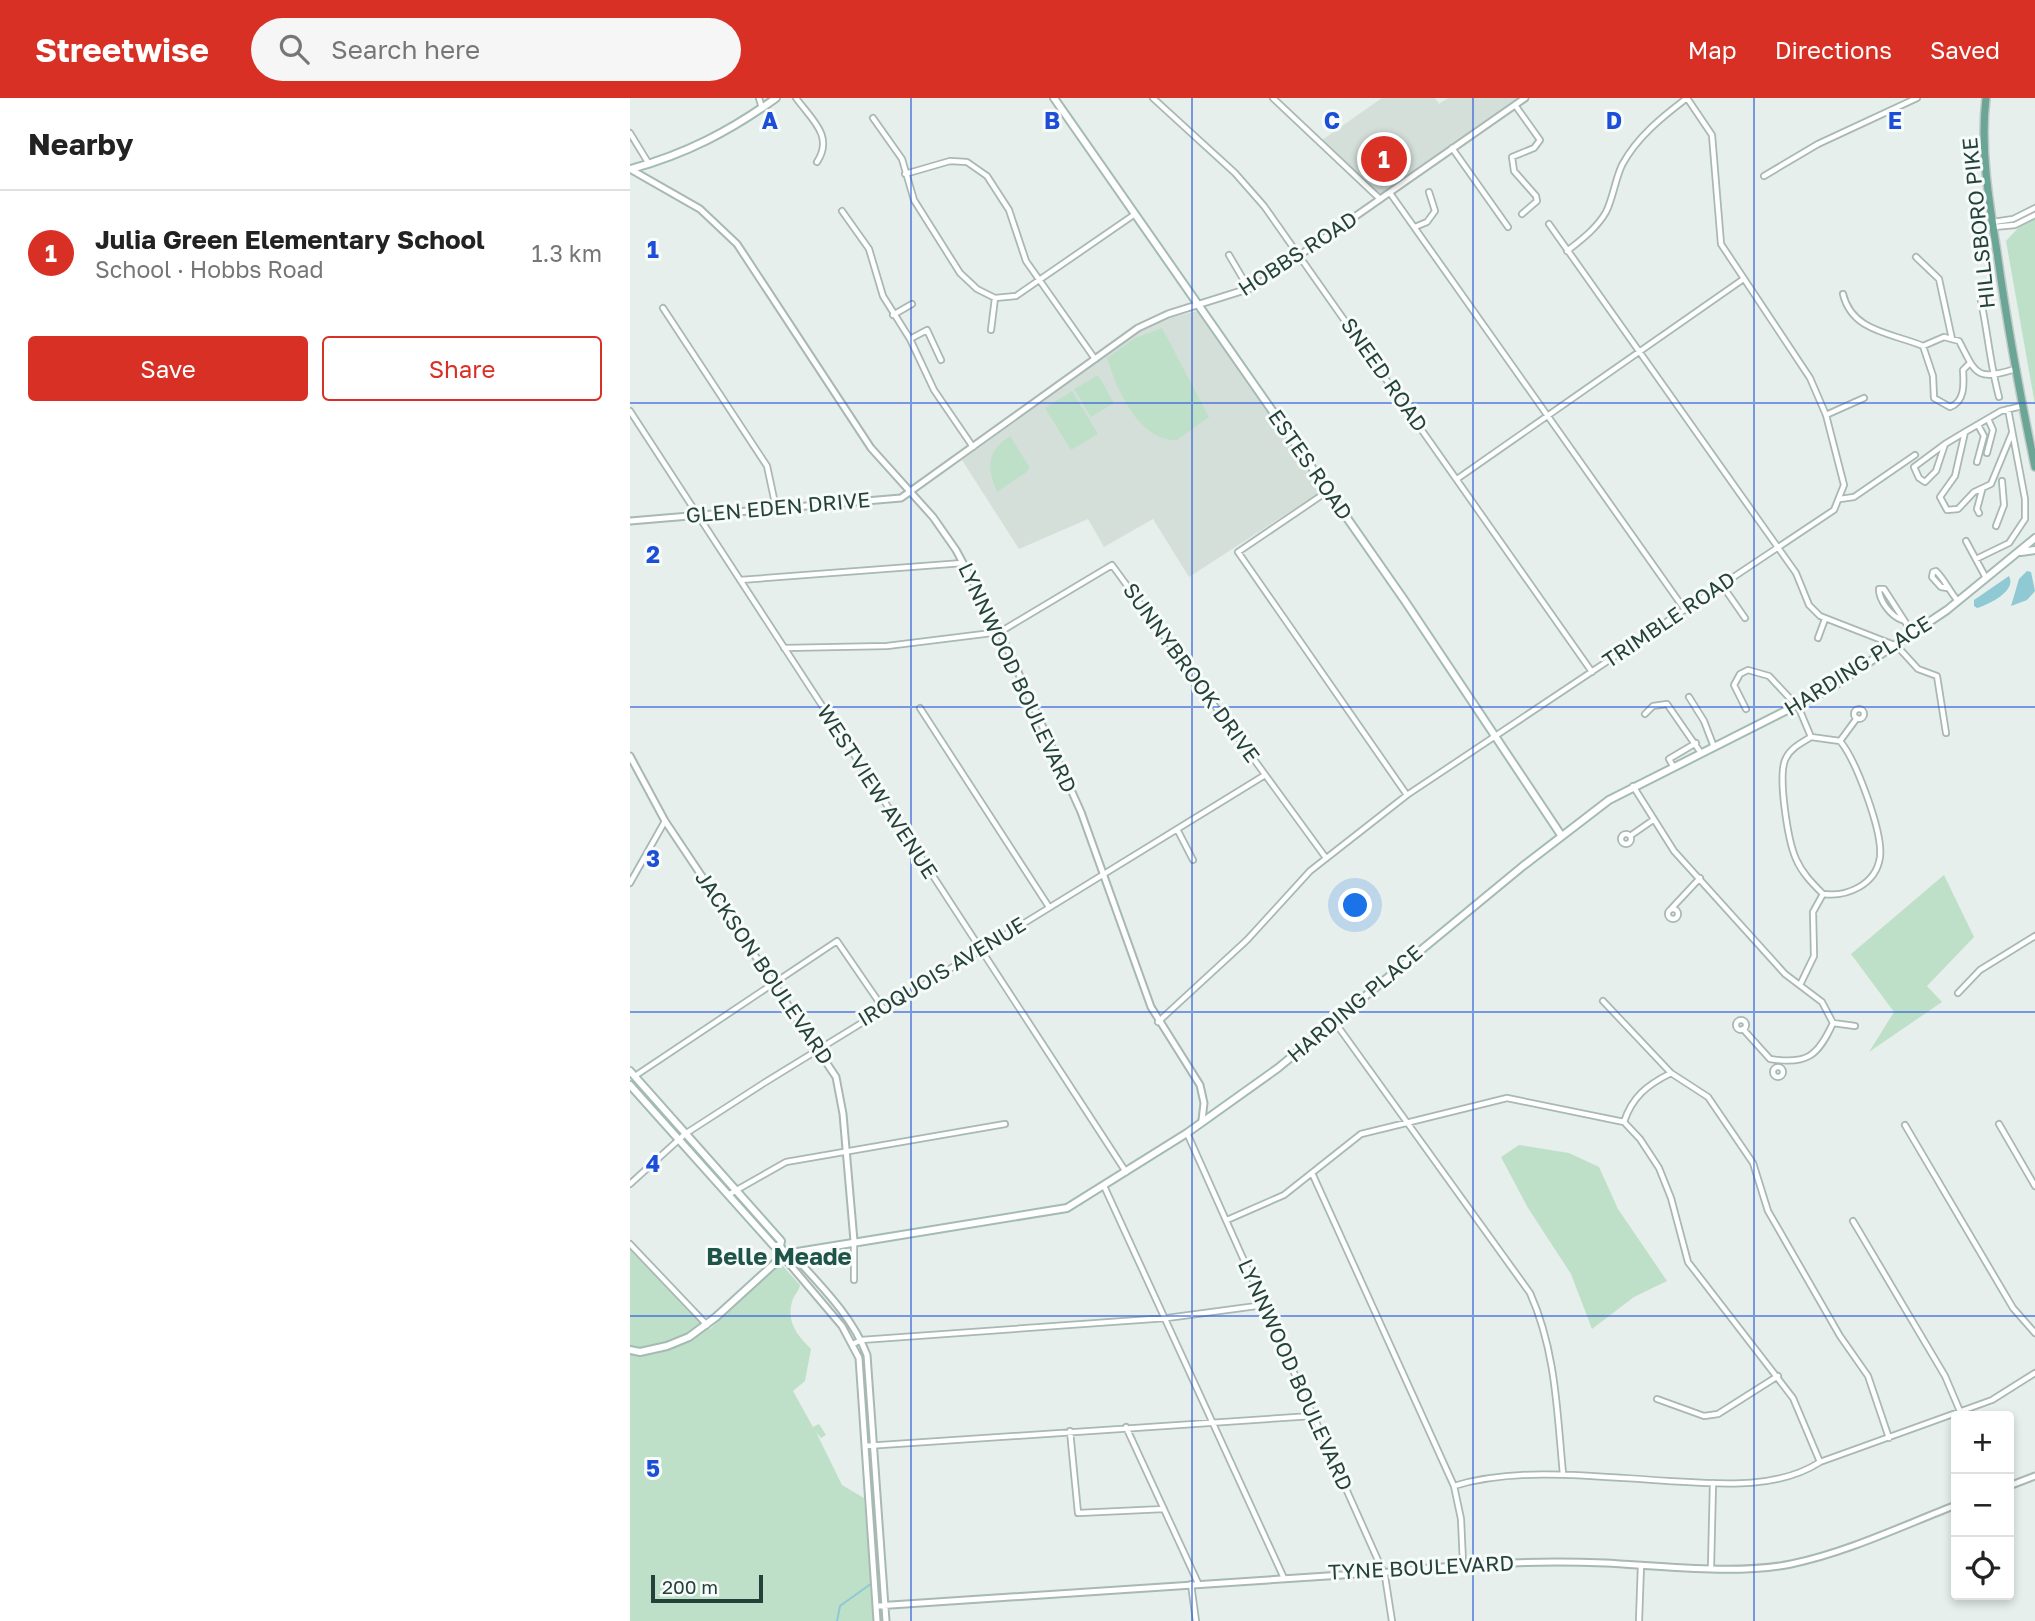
<!DOCTYPE html>
<html lang="en">
<head>
<meta charset="utf-8">
<style>
	body { margin:0; font-family:"Golos Text",sans-serif; background:#f6f6f6; color:#222 }
	.controls { position:absolute; right:21px; bottom:21px; display:grid; overflow:hidden; border-radius:7px; box-shadow:0 4px 10px #0003 }
	.controls button { width:63px; height:63px; display:grid; place-items:center; padding:0; border:0; border-bottom:2px solid #e0e0e0; background:#fff; color:#222; font:35px sans-serif }
	.scale { position:absolute; left:21px; bottom:18px; width:112px; box-sizing:border-box; padding-left:7px; border:4px solid #24423a; border-top:0; font-size:19px; line-height:24px; white-space:nowrap; color:#24423a; -webkit-text-stroke:5px #f7fbf9; paint-order:stroke }
	.you { position:absolute; left:726px; top:808px; width:24px; height:24px; margin:-18px; border:5px solid #fff; border-radius:50%; background:#1a73e8; box-shadow:0 0 0 10px #1a73e833 }
	.badge { display:grid; place-items:center; width:46px; height:46px; border-radius:50%; background:#d93025; color:#fff; font-size:23px; font-weight:700 }
	.pin { position:absolute; translate:-50% -50%; border:4px solid #fff; box-shadow:0 2px 7px #0006 }
	.list { margin:0; padding:0; list-style:none }
	h2 { display:flex; justify-content:space-between; align-items:center; height:91px; margin:0; padding:0 28px; font-size:30px }
	h2 small { font-size:23px; font-weight:400; color:#767676 }
	.list li { display:grid; grid-template-columns:46px 1fr auto; gap:21px; align-items:center; box-sizing:border-box; height:126px; padding:0 28px; border-top:2px solid #e0e0e0 }
	.list b { display:block; font-size:26px; white-space:nowrap }
	.list p { margin:0; font-size:23px; white-space:nowrap; color:#767676 }
	.list em { font-size:23px; font-style:normal; color:#767676 }
	.actions { display:flex; gap:14px; padding:21px 28px }
	.actions a { flex:1; padding:16px 0; border:2px solid #d93025; border-radius:7px; text-align:center; font-size:24px; color:#d93025 }
	.actions .main { background:#d93025; color:#fff }
	.icon { flex:none; width:38px; height:38px; fill:none; stroke:currentColor; stroke-width:2; stroke-linecap:round; stroke-linejoin:round }
	.map { position:relative; flex:none; width:1405px; height:1523px; overflow:hidden }
	header { display:flex; align-items:center; gap:42px; box-sizing:border-box; height:98px; padding:0 35px; background:#d93025; color:#fff }
	header strong { font-size:33px }
	nav { display:flex; gap:38px; margin-inline-start:auto; font-size:24px }
	.search { width:490px; height:63px; background:#f6f6f6; display:flex; align-items:center; gap:18px; box-sizing:border-box; padding:0 24px; border-radius:38px; color:#767676; font-size:26px }
	main { display:flex }
	aside { flex:1; background:#fff }
	.map>svg:first-child { display:block }
</style>
</head>
<body>
<header>
<strong>Streetwise</strong>
<div class="search"><svg class="icon" aria-label="search" viewBox="0 0 24 24"><circle cx="10" cy="10" r="6"/><path d="M15 15l6 6"/></svg>Search here</div>
<nav><a>Map</a><a>Directions</a><a>Saved</a></nav>
</header>
<main>
<aside>
<h2>Nearby<small></small></h2>
<ul class="list">
<li><span class="badge">1</span><div><b>Julia Green Elementary School</b><p>School · Hobbs Road</p></div><em>1.3 km</em></li>
</ul>
<div class="actions"><a class="main">Save</a><a>Share</a></div>
</aside>
<div class="map">
<svg width="1405" height="1523" viewBox="0 0 1405 1523">
	<rect width="100%" height="100%" fill="#e6efeb"/>
	<!-- built -->
	<path fill="#d4dfda" d="M752,0H805L809,6L818,0H888L751,97L692,42Z
		M567,213L692,393L559,479L523,421L474,449L458,421L389,451L332,362L509,234L532,222Z"/>
	<!-- green -->
	<path fill="#bfe0c8" d="M1405,121V307L1376,143L1389,129Z
		M532,230L579,319L547,342C509,344 486,290 477,260L505,240Z
		M468,277L484,305L461,319L444,291Z
		M442,293L468,336L441,352L415,310Z
		M380,338L399,368L398,373L367,394C357,371 356,353 380,338Z
		M1314,777L1344,839L1297,888L1312,904L1239,954L1264,914L1221,856Z
		M889,1047L939,1055L969,1069L988,1111L1037,1183L1004,1199L962,1231L941,1176L898,1110L871,1059Z
		M0,1149L55,1200L80,1231L145,1169L151,1166L170,1187C169,1193 165,1196 163,1201C155,1223 167,1237 181,1251L175,1283L163,1293L183,1329L189,1326L196,1337L191,1340L186,1334L212,1387L234,1400L244,1523H0Z"/>
	<!-- water -->
	<path fill="#8ec9d4" d="M1397,473L1401,474L1405,493L1397,502L1381,508L1389,481Z
		M1379,478C1387,493 1359,506 1347,510L1344,508V502Z"/>
	<g fill="none" stroke-linecap="round" stroke-linejoin="round">
		<!-- stream -->
		<path stroke="#8ec9d4" stroke-width="2" d="M207,1523L210,1508L242,1485"/>
		<defs>
			<path id="minor" d="M129,0L132,10
				M166,0C182,22 204,38 187,64
				M523,0L605,75L634,108L962,574
				M643,0L750,101
				M885,7L910,42L904,50L882,59L884,73L906,98L907,103L892,116
				M243,20L272,61L284,102L330,175L347,191L365,200L386,198L505,116
				M0,35L19,66
				M822,50L878,129
				M275,76L320,63L337,64L357,78L379,112L396,163L465,261
				M1134,78L1188,46L1287,0
				M760,95L1055,512
				M212,113L239,151L253,198L280,241L304,292L343,349
				M1363,124L1383,121L1405,110
				M919,126L1166,475L1179,507L1190,518L1267,548L1288,571L1307,578L1316,635
				M785,129L797,124L805,113L799,94
				M1364,129L1385,127L1405,117
				M937,153C951,142 967,130 976,114C983,100 985,82 992,67C1007,39 1032,19 1057,0
				M599,157L619,191
				M1286,159L1309,181L1322,241
				M1213,196C1222,234 1262,235 1293,248L1314,239L1329,243C1346,275 1345,284 1385,271
				M1351,203C1358,236 1360,266 1369,299
				M33,210L137,368L146,410
				M263,217L282,206
				M361,232L365,200
				M280,241L297,232L311,262
				M1293,248L1303,278L1304,300L1320,309C1335,304 1334,286 1333,272L1339,266
				M0,313L496,1074
				M1196,317L1234,300
				M1382,335L1361,386L1344,394L1328,411L1317,412L1310,399L1325,378L1335,334L1371,313L1392,308
				M1315,346L1284,369L1289,380L1295,384L1306,373L1315,346L1335,334
				M1357,355L1363,332L1358,321
				M1347,364L1354,338L1348,327
				M827,381L1112,182
				M698,393L608,454L777,697
				M1210,401L1224,399L1285,357
				M1349,415L1347,411L1352,392
				M1366,428L1374,407L1372,383
				M1336,443L1356,480
				M1346,461L1379,445L1395,421V401L1378,311
				M110,482L333,465
				M1092,487L1115,520
				M1317,490L1311,489L1302,479L1303,474L1306,473C1316,483 1319,493 1328,503
				M1272,522C1261,518 1249,503 1249,491H1254L1283,536
				M1188,540L1195,521
				M154,550L257,548L370,534L482,467L696,760
				M1059,599L1074,623L1084,649
				M1168,608L1181,639
				M290,610L419,809
				M1116,611L1104,587L1110,576L1118,572L1139,578L1167,608
				M1224 616a5 5 0 1 1 10 0a5 5 0 1 1-10 0Z
				M1015,616L1023,608L1037,606L1071,655
				M1181,639L1210,643C1226,662 1253,734 1250,759C1246,787 1217,799 1193,796C1182,785 1172,775 1166,761C1158,743 1147,676 1156,660C1161,650 1171,645 1181,639Z
				M1210,643L1227,620
				M1043,668L1039,661L1066,645
				M1003,688L1044,753L1155,876L1192,904L1203,925C1188,958 1177,967 1140,961L1113,931
				M547,731L563,762
				M991 741a5 5 0 1 1 10 0a5 5 0 1 1-10 0Z
				M1000,738L1023,722
				M0,785L35,723
				M1038 816a5 5 0 1 1 10 0a5 5 0 1 1-10 0Z
				M1041,811L1070,780
				M1170,887L1184,858L1183,814L1193,796
				M1328,895L1350,872L1405,838
				M973,903L1041,975L1078,999L1123,1065L1138,1113L1210,1238L1238,1278L1259,1340
				M1106 927a5 5 0 1 1 10 0a5 5 0 1 1-10 0Z
				M704,923L900,1195C926,1253 927,1314 933,1376
				M528,924L617,842L680,773L777,697L1204,412L1214,387L1196,317L1180,280L1091,146L1082,37L1057,0
				M1203,925L1225,928
				M1143 974a5 5 0 1 1 10 0a5 5 0 1 1-10 0Z
				M5,978L207,843L253,910
				M994,1024C1002,999 1017,987 1041,975
				M1369,1026L1405,1088
				M1275,1027L1383,1210L1405,1235
				M557,1035L755,1478L762,1523
				M682,1075L824,1388L831,1421L833,1465
				M0,1086L55,1036L134,985L635,677
				M474,1088L653,1478
				M98,1097L156,1064L375,1026
				M597,1122L654,1097L731,1036L776,1025L877,1000L994,1024L1010,1041L1029,1070L1041,1100L1058,1164L1163,1300L1190,1364
				M1223,1123L1315,1278L1332,1318
				M0,1146L77,1227
				M224,1182V1144
				M223,1246L231,1242L537,1220L634,1207
				M1027,1301L1074,1318L1088,1316L1148,1278
				M496,1329L568,1485
				M440,1333L448,1415L534,1411
				M236,1348L682,1318
				M824,1388C889,1368 971,1379 1038,1383C1087,1386 1147,1392 1190,1364L1362,1302L1405,1275
				M1081,1469L1083,1385
				M561,1486L566,1523
				M1009,1523L1011,1467"/>
			<path id="tertiary" d="M0,71L70,111L107,146L241,350L303,419L326,452L370,534L451,714L521,909L570,987L574,1005L572,1022
				M0,423L271,400L508,230L538,216L624,189L895,0
				M0,658L35,723L206,979L213,1016L224,1143
				M155,1156L156,1162L212,1228L229,1260L247,1523
				M158,1156L163,1157C191,1188 222,1218 237,1257L256,1523
				M1379,1388L1405,1378
				M246,1508L758,1474C830,1466 902,1462 975,1465C1031,1468 1107,1477 1161,1466C1218,1454 1272,1428 1326,1407"/>
			<path id="secondary" d="M424,0L775,503L931,737
				M1,71C56,56 100,33 146,0
				M1391,454L1405,452
				M0,973L151,1143L150,1148L155,1156
				M0,987L127,1129L144,1148H150
				M0,1252L10,1254L37,1248L59,1239L86,1219L155,1156L437,1110L557,1035L648,970L893,768L979,702L1199,591L1317,512L1405,440"/>
			<path id="primary" d="M1356,0C1350,50 1359,104 1367,154C1377,226 1390,297 1405,369"/>
		</defs>
		<!-- minor casing -->
		<use href="#minor" stroke="#a8b8b2" stroke-width="8"/>
		<!-- tertiary casing -->
		<use href="#tertiary" stroke="#a8b8b2" stroke-width="9"/>
		<!-- secondary casing -->
		<use href="#secondary" stroke="#a4bbb3" stroke-width="10"/>
		<!-- primary casing -->
		<use href="#primary" stroke="#c2cac8" stroke-width="10"/>
		<!-- minor -->
		<use href="#minor" stroke="#fff" stroke-width="4.5"/>
		<!-- tertiary -->
		<use href="#tertiary" stroke="#fff" stroke-width="5"/>
		<!-- secondary -->
		<use href="#secondary" stroke="#fff" stroke-width="6"/>
		<!-- primary -->
		<use href="#primary" stroke="#6aa596" stroke-width="7"/>
	</g>
	<!-- grid -->
	<path fill="none" stroke="#1d4ed8" stroke-width="2" stroke-opacity="0.55" d="M281,0V1523M562,0V1523M843,0V1523M1124,0V1523M0,305H1405M0,609H1405M0,914H1405M0,1218H1405"/>
	<g text-anchor="middle" stroke-width="6" stroke-linejoin="round" paint-order="stroke">
		<!-- street labels -->
		<g font-size="21" fill="#24423a" stroke="#f7fbf9">
			<text transform="translate(1349 125) rotate(-96)" y="7">HILLSBORO PIKE</text>
			<text transform="translate(668 156) rotate(-33)" y="7">HOBBS ROAD</text>
			<text transform="translate(754 277) rotate(55)" y="7">SNEED ROAD</text>
			<text transform="translate(680 367) rotate(55)" y="7">ESTES ROAD</text>
			<text transform="translate(148 410) rotate(-5)" y="7">GLEN EDEN DRIVE</text>
			<text transform="translate(1039 522) rotate(-34)" y="7">TRIMBLE ROAD</text>
			<text transform="translate(1228 568) rotate(-32)" y="7">HARDING PLACE</text>
			<text transform="translate(561 575) rotate(54)" y="7">SUNNYBROOK DRIVE</text>
			<text transform="translate(387 580) rotate(65)" y="7">LYNNWOOD BOULEVARD</text>
			<text transform="translate(247 694) rotate(57)" y="7">WESTVIEW AVENUE</text>
			<text transform="translate(134 870) rotate(56)" y="7">JACKSON BOULEVARD</text>
			<text transform="translate(312 874) rotate(-31)" y="7">IROQUOIS AVENUE</text>
			<text transform="translate(725 906) rotate(-40)" y="7">HARDING PLACE</text>
			<text transform="translate(665 1277) rotate(66)" y="7">LYNNWOOD BOULEVARD</text>
			<text transform="translate(791 1470) rotate(-3)" y="7">TYNE BOULEVARD</text>
		</g>
		<!-- quarter labels -->
		<g font-size="24" font-weight="bold" fill="#1f5548" stroke="#f7fbf9">
			<text x="149" y="1167">Belle Meade</text>
		</g>
	</g>
	<g font-size="23" text-anchor="middle" font-weight="bold" fill="#1d4ed8" stroke="#f7fbf9" stroke-width="6" stroke-linejoin="round" paint-order="stroke">
		<text x="140" y="31">A</text>
		<text x="422" y="31">B</text>
		<text x="702" y="31">C</text>
		<text x="984" y="31">D</text>
		<text x="1265" y="31">E</text>
		<text x="23" y="160">1</text>
		<text x="23" y="465">2</text>
		<text x="23" y="769">3</text>
		<text x="23" y="1074">4</text>
		<text x="23" y="1379">5</text>
	</g>
</svg>
<div class="controls">
<button>+</button>
<button>−</button>
<button><svg class="icon" aria-label="locate" viewBox="0 0 24 24"><circle cx="12" cy="12" r="6"/><path d="M12 2v4M12 18v4M2 12h4M18 12h4"/></svg></button>
</div>
<div class="scale">200 m</div>
<div class="you"></div>
<div class="pin badge" style="left:754px;top:61px">1</div>
</div>
</main>
</body>
</html>
